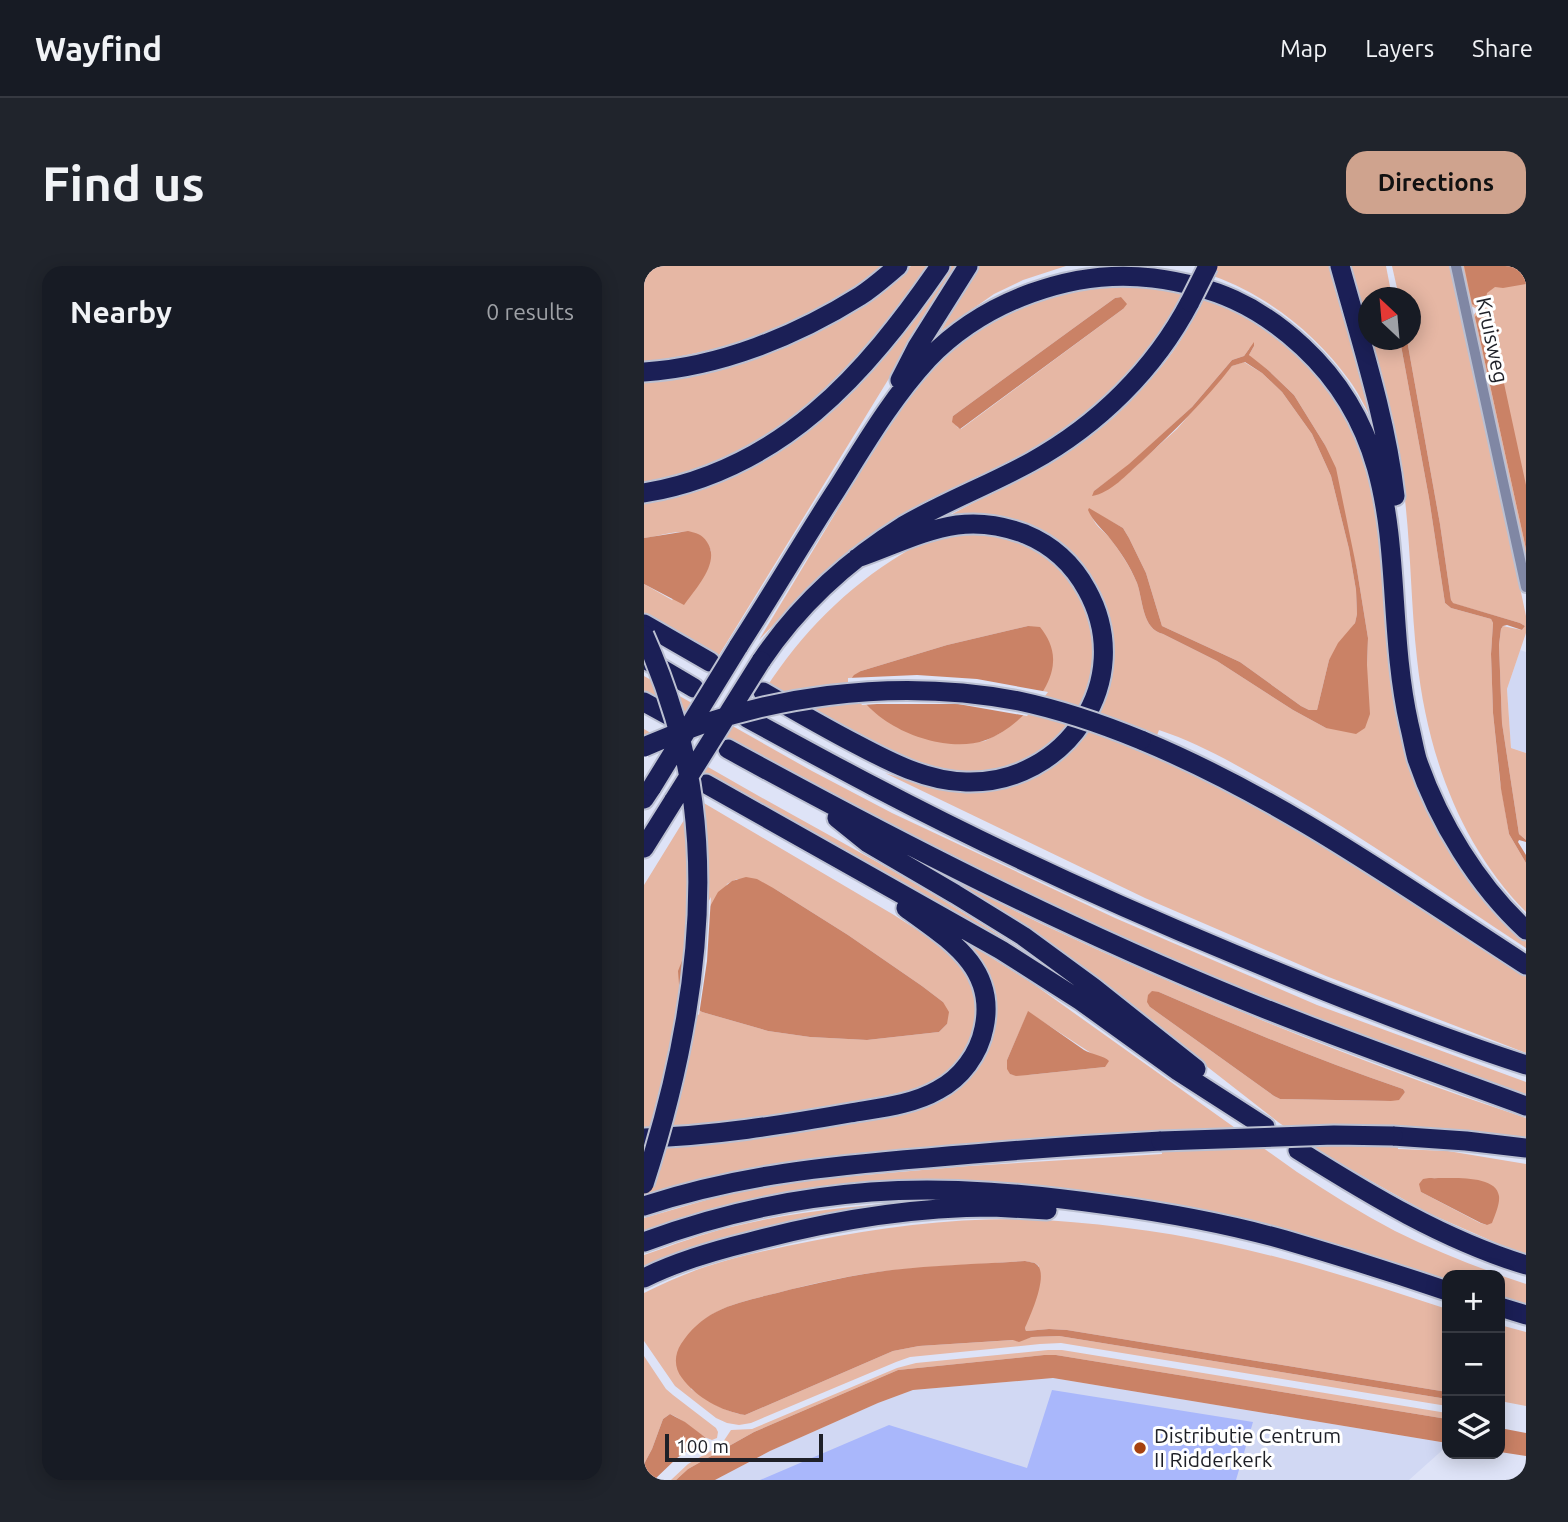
<!DOCTYPE html>
<html lang="en">
<head>
<meta charset="utf-8">
<style>
	body { margin:0; font-family:Ubuntu,sans-serif; background:#20242c; color:#f1f3f6 }
	.controls { position:absolute; right:21px; bottom:21px; display:grid; overflow:hidden; border-radius:14px; box-shadow:0 4px 18px #0003 }
	.controls button { width:63px; height:63px; display:grid; place-items:center; padding:0; border:0; border-bottom:2px solid #363941; background:#171b24; color:#f1f3f6; font:35px sans-serif }
	.compass { position:absolute; left:714px; top:21px; width:63px; height:63px; border-radius:50%; background:#171b24; box-shadow:0 4px 18px #0003; rotate:334deg }
	.scale { position:absolute; left:21px; bottom:18px; width:158px; box-sizing:border-box; padding-left:7px; border:4px solid #1e2027; border-top:0; font-size:19px; line-height:24px; white-space:nowrap; color:#1e2027; -webkit-text-stroke:5px #fff; paint-order:stroke }
	.list { margin:0; padding:0; list-style:none }
	h2 { display:flex; justify-content:space-between; align-items:center; height:91px; margin:0; padding:0 28px; font-size:30px }
	h2 small { font-size:23px; font-weight:400; color:#9ea1a6 }
	.icon { flex:none; width:38px; height:38px; fill:none; stroke:currentColor; stroke-width:2; stroke-linecap:round; stroke-linejoin:round }
	.map { position:relative; flex:none; width:882px; height:1214px; overflow:hidden; border-radius:21px }
	header { display:flex; align-items:center; gap:42px; box-sizing:border-box; height:98px; padding:0 35px; background:#171b24; border-bottom:2px solid #363941 }
	header strong { font-size:33px }
	nav { display:flex; gap:38px; margin-inline-start:auto; font-size:24px }
	.intro { display:flex; align-items:center; justify-content:space-between; box-sizing:border-box; height:168px; padding:0 42px }
	h1 { margin:0; font-size:49px }
	.button { padding:18px 32px; border-radius:21px; background:#cfa38e; color:#111; font-size:24px; font-weight:700 }
	main { display:flex; gap:42px; padding:0 42px }
	aside { flex:1; background:#171b24; border-radius:21px; box-shadow:0 4px 18px #0003 }
	.map>svg:first-child { display:block }
</style>
</head>
<body>
<header>
<strong>Wayfind</strong>
<nav><a>Map</a><a>Layers</a><a>Share</a></nav>
</header>
<div class="intro"><h1>Find us</h1><a class="button">Directions</a></div>
<main>
<aside>
<h2>Nearby<small>0 results</small></h2>
<ul class="list">
</ul>
</aside>
<div class="map">
<svg width="882" height="1214" viewBox="0 0 882 1214">
	<rect width="100%" height="100%" fill="#dee3f7"/>
	<!-- built -->
	<path fill="#d1d8f3" d="M876,384L882,386V487L867,482L863,423Z
		M409,1112L803,1177V1180L765,1214H71L126,1185L234,1137L269,1124Z"/>
	<!-- green -->
	<path fill="#e6b7a4" fill-rule="evenodd" d="M0,0H239C212,20 182,40 152,55C105,77 51,89 0,96Z
		M267,0H285C276,15 264,29 253,43C210,98 160,155 96,186C66,201 33,210 0,218V116C104,104 187,68 267,0Z
		M301,0H314L72,394L0,351V318L28,334L67,285C55,254 26,269 0,272V233L127,185Z
		M334,0H422L379,14L350,28L297,65Z
		M573,0H690L731,154L727,152C720,139 714,126 705,114C672,68 623,29 569,10Z
		M706,0H742L748,31L724,32V67Z
		M748,0H808L882,350V367L863,423L867,482L882,487V574L875,568L858,457L855,379L857,363L859,360L878,364L881,360L876,357L808,337L807,334L796,258L763,74H766V32L755,31Z
		M816,0H882V245L831,51L882,283V303L828,51L832,46L831,42L825,39Z
		M481,15L545,26L504,91L433,158L192,299L161,326L115,374L259,135L302,85L354,49L412,24ZM477,31L479,43L317,163L313,161L309,150L442,53L471,32Z
		M558,30L591,41L653,85L691,130L714,172L732,232L765,485L882,673V682C800,628 720,571 635,523C596,501 557,478 515,464L507,485L617,538L834,681L882,710V787L682,710L501,632L241,507L293,523L325,526L371,519L391,511L415,495L430,481L444,464L463,403L421,286L299,253C349,225 404,204 449,168C470,153 487,135 504,116C527,91 547,63 558,30ZM610,80L605,89L607,92L624,104L650,129L681,179L713,304L724,372L723,399L682,462L649,444L573,395L519,368C498,363 499,334 493,317C486,300 475,284 464,270C460,266 455,262 452,258C449,254 447,248 445,243L479,262L485,272L502,307L518,360L596,396L657,440L665,444H673L685,394L711,357L713,348L712,324L705,283L687,210L668,168L638,126L618,107L600,96L588,100L533,163L473,217L450,225L485,199L548,141L588,94L600,90L605,83Z
		M726,74H756L785,232L801,337L807,342L847,353L849,357L847,388L849,447L856,515L865,568L882,597V646C815,578 783,486 773,393C767,340 767,287 761,234C755,179 741,127 726,74Z
		M349,264L391,281L409,295L429,315L447,351L450,397L447,416L437,442L424,461L400,484L388,491L351,505L311,507L260,494L122,422C157,368 202,322 258,288C271,280 285,271 301,267C316,264 333,265 349,264ZM384,360L358,466L341,475L316,478L217,405L303,379Z
		M0,410L168,505L248,547L471,652L673,739L882,816V830L764,790L602,725L444,656L285,581L96,483L0,426Z
		M0,463C26,478 51,494 78,509C187,572 301,629 404,702L403,704L103,535L0,473Z
		M53,533L250,649L303,683L320,703L329,724L332,744L331,763L318,791L304,806L295,813L268,824L156,848L101,855L0,863V619ZM93,613L131,623L204,669L278,720L299,736L303,758L295,766L223,774L166,771L124,765L58,746L45,738L83,618Z
		M276,597C317,617 358,639 400,659C556,732 718,797 882,852V880L754,866V883L804,885L882,898V990L784,947L686,892L634,856L520,767ZM515,726C595,761 676,795 759,823L761,826L747,835L636,833L630,830L506,741ZM785,912L800,913L843,959L836,957L777,926Z
		M316,672L388,717L653,906C685,927 717,947 751,965C793,986 837,1003 882,1018V1041L856,1033V1009H803V1017L684,979L304,917L0,967V952L83,928L174,913L325,900L518,888L517,867L0,935V878L175,859L329,803L337,697L329,685ZM384,746L450,789L461,801L384,809H372L366,808L363,794Z
		M284,935L0,1005V989C29,979 57,968 87,961C152,945 217,939 284,935Z
		M380,953C446,956 513,964 577,978C654,994 729,1019 803,1043V1126L423,1064L405,1063L382,1065L381,1062L395,1000L391,997L381,995C338,998 295,1000 252,1004C209,1008 167,1018 125,1029C101,1035 76,1040 56,1057L47,1123C65,1135 80,1146 101,1149L249,1085L275,1080L370,1074L375,1075L388,1071L415,1070L803,1133V1140L417,1077L396,1078L266,1091L252,1096L107,1157L95,1159L83,1157L72,1152L31,1120L0,1075V1027C21,1017 42,1007 64,1000C98,989 133,982 168,975C238,961 309,952 380,953Z
		M856,1059L882,1066V1140L856,1135Z
		M404,1084H418L803,1147V1153L412,1089H400L254,1104L110,1166L44,1203L32,1214H27L44,1198L77,1179L87,1164L108,1163L253,1102L272,1097Z
		M0,1090L22,1123L29,1129L72,1162L74,1166L73,1172L68,1174C52,1169 42,1154 26,1148L19,1153L8,1183L0,1198Z"/>
	<!-- water -->
	<path fill="#ca8266" d="M820,0H882V18L859,22L851,21L843,27C842,35 841,39 833,41L828,38Z
		M477,31L483,38L479,43L316,163L308,156L309,150L442,53L471,32Z
		M840,45L845,48L882,219V283L831,51L834,47Z
		M756,74H763L796,258L807,334L809,337L876,357L881,360L878,364L863,359L859,360L857,363L855,379L858,457L875,568L882,574V576L875,574L874,576L882,589V597L865,568L857,523L849,447L847,388L849,357L847,353L807,342L801,337L785,232Z
		M610,76V80L605,89L624,104L650,129L681,179L692,202L713,304L724,372L723,399L726,448L721,462L712,468L682,462L649,444L573,395L519,368C498,363 499,334 493,317C486,300 476,285 464,270C456,261 449,255 444,244L445,242L479,262L485,272L502,307L518,360L596,396L657,440L665,444H673L685,394L694,377L711,357L713,348L712,324L705,283L687,210L668,168L638,126L618,107L601,96L588,100C561,135 529,166 497,196C483,208 467,227 448,230L450,225L485,198L548,141L588,94L600,90Z
		M44,265C52,267 58,268 63,276C77,296 52,322 40,339L0,318V272Z
		M384,360L396,361C404,371 410,383 409,396C408,427 370,464 342,474C298,490 222,459 207,413L210,409L217,405L303,379Z
		M102,611L113,613L131,623L204,669L278,720L299,736L305,746L303,758L295,766L223,774L166,771L124,765L58,746L45,738L35,718L34,705L43,682L74,626L88,615Z
		M508,725L515,726C595,761 676,795 759,823L761,826L755,834L747,835L636,833L630,830L506,741L503,736L504,729Z
		M384,745L440,784C447,788 461,790 465,795L461,801L384,809L372,810L366,808L363,803V794Z
		M785,912C802,913 852,907 855,930C856,938 851,949 848,957L843,959L837,957L777,926L775,918L779,913Z
		M381,995C384,996 390,996 392,998C406,1007 386,1050 381,1062L382,1065L405,1063L423,1064L803,1126V1133L415,1070L388,1071L375,1076L369,1074L275,1080L249,1085L101,1149C77,1145 53,1132 38,1112C30,1102 30,1089 37,1078C46,1064 58,1053 72,1046C91,1036 113,1032 133,1027C171,1017 209,1009 248,1004C292,999 337,998 381,995Z
		M400,1089H412L803,1153V1177L409,1112L269,1124L234,1137L126,1185L71,1214H32L44,1203L110,1166L254,1104Z
		M26,1148L41,1156L62,1172L33,1192L10,1214H0V1198L8,1183L19,1153Z
		M856,1162L882,1167V1190L856,1186Z"/>
	<!-- pier -->
	<path fill="#dee3f7" d="M273,409L333,413L404,426L401,430L383,450L314,438H233L218,439L204,419V412Z
		M67,631L63,695L55,749L43,740L35,726L41,678Z"/>
	<!-- building -->
	<path fill="#a9b7fb" d="M408,1124L609,1156L592,1214H116L245,1159L383,1202Z"/>
	<g fill="none" stroke-linecap="round" stroke-linejoin="round">
		<defs>
			<path id="minor" d="M812,0L882,321"/>
			<path id="motorway" d="M696,0C717,76 742,152 751,230
				M0,106C76,101 152,70 216,30C230,21 242,10 254,0
				M256,114L273,81L324,0
				M0,227C137,204 221,109 296,0
				M0,358L66,396
				M94,381C127,330 158,277 191,226C220,180 247,133 284,93C340,35 429,2 509,12C570,20 614,39 659,81C774,188 735,324 765,458C768,470 770,482 773,493C794,555 834,620 882,664
				M117,395C154,340 203,295 259,260C300,236 345,219 387,196C454,159 511,103 546,36
				M6,396L50,422
				M119,426C150,444 181,462 212,478C246,496 282,515 322,516C422,519 493,414 443,324C429,298 408,279 381,268C360,260 336,256 313,259C278,264 246,281 213,292
				M0,436L31,453
				M103,452C145,475 187,498 229,520C347,582 467,637 590,688C686,728 783,767 882,799
				M497,474C635,531 757,618 882,699
				M84,483C252,575 422,662 599,734C692,772 787,805 882,840
				M62,518L357,684L437,735L534,805L621,861
				M0,533L8,521
				M193,552L224,577L311,628L379,670L450,722L552,803
				M0,582L30,534
				M749,870L822,875L882,882
				M0,872C69,870 138,859 206,847C235,842 268,839 294,824C317,812 335,788 340,762C353,701 304,673 262,642
				M654,884C726,929 800,974 882,999
				M0,940C94,909 185,900 283,892C361,885 439,879 517,875
				M0,976C72,949 150,932 227,926C306,920 387,928 465,939C524,947 584,958 641,974C696,990 750,1007 803,1025
				M0,1012C34,995 69,985 106,976C185,955 267,941 349,941C367,942 385,943 403,944
				M856,1041L882,1049"/>
		</defs>
		<!-- minor casing -->
		<use href="#minor" stroke="#bbc0d2" stroke-width="14"/>
		<!-- motorway casing -->
		<use href="#motorway" stroke="#bbc0d2" stroke-width="23"/>
		<!-- minor -->
		<use href="#minor" stroke="#8087a4" stroke-width="10"/>
		<!-- motorway -->
		<use href="#motorway" stroke="#1b1f56" stroke-width="19"/>
		<defs>
			<path id="motorway-bridge" d="M546,36L564,0
				M0,369C23,420 42,481 49,537C65,663 39,798 0,918
				M0,481C116,429 250,411 375,435C417,444 458,458 497,474
				M8,521L94,381
				M30,534L117,395
				M517,875L690,869L749,870"/>
		</defs>
		<!-- motorway-bridge casing -->
		<use href="#motorway-bridge" stroke="#bbc0d2" stroke-width="23" stroke-linecap="butt"/>
		<!-- motorway-bridge -->
		<use href="#motorway-bridge" stroke="#1b1f56" stroke-width="19"/>
	</g>
	<!-- markers -->
	<circle fill="#a64210" stroke="#fff" stroke-width="2.5" cx="496" cy="1182" r="7"/>
	<g text-anchor="middle" stroke-width="6" stroke-linejoin="round" paint-order="stroke">
		<!-- street labels -->
		<g font-size="21" fill="#1e2027" stroke="#fff">
			<text transform="translate(848 74) rotate(78)" y="7">Kruisweg</text>
		</g>
		<!-- poi labels -->
		<g font-size="21" fill="#1e2027" stroke="#fff" text-anchor="start">
			<text x="510" y="1177">Distributie Centrum<tspan x="510" dy="24">II Ridderkerk</tspan></text>
		</g>
	</g>
</svg>
<div class="controls">
<button>+</button>
<button>−</button>
<button><svg class="icon" aria-label="layers" viewBox="0 0 24 24"><path d="M12 4l9 5-9 5-9-5zM3 14l9 5 9-5"/></svg></button>
</div>
<svg class="compass" viewBox="-18 -18 36 36"><path d="M0-13l5 13h-10z" fill="#e53935"/><path d="M0 13l5-13h-10z" fill="#9ea1a6"/></svg>
<div class="scale">100 m</div>
</div>
</main>
</body>
</html>
